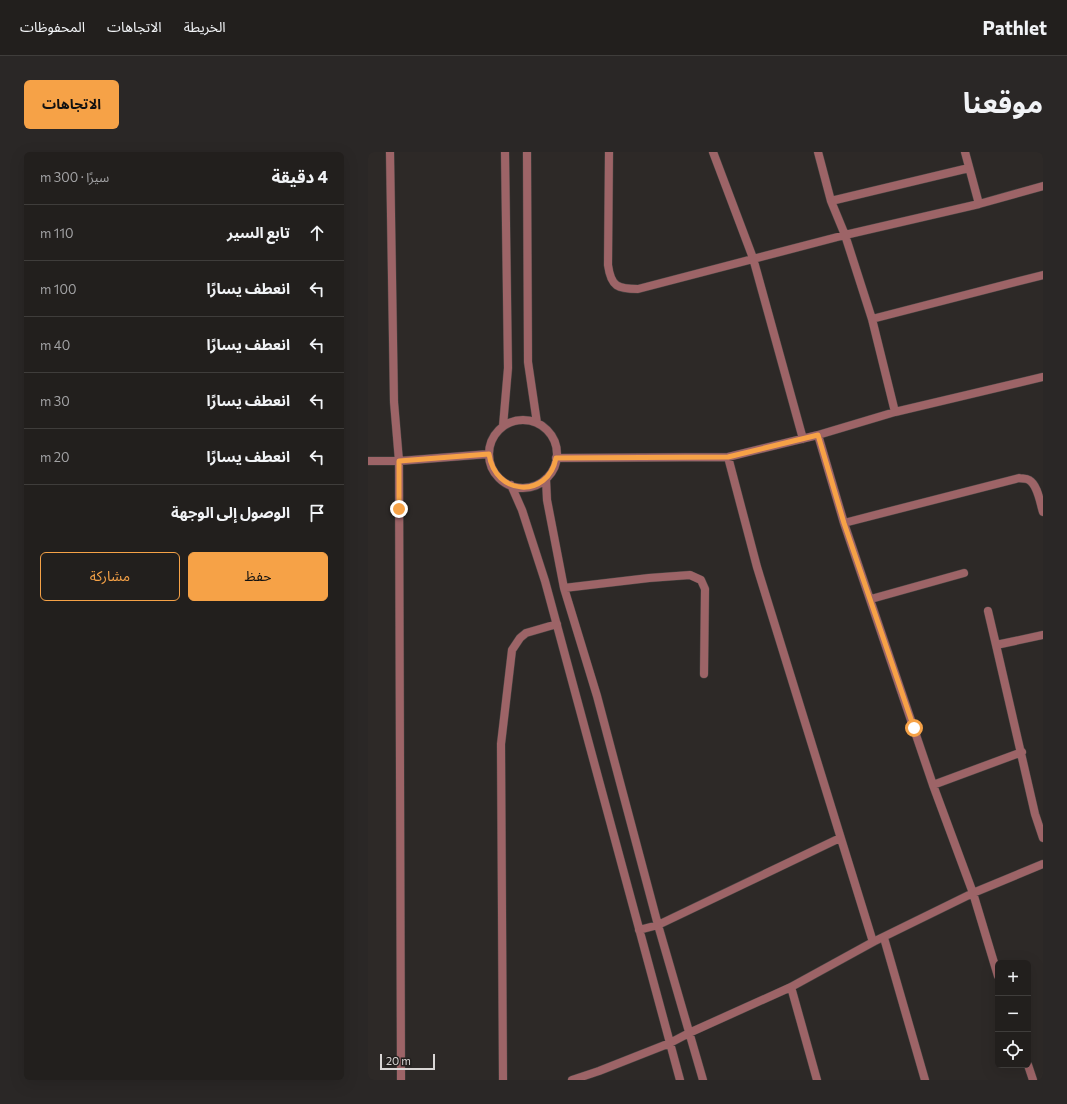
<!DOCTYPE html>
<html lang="ar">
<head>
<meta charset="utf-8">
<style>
	body { margin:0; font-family:Commissioner,"Noto Sans Arabic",sans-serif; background:#2a2726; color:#f1f3f6; direction:rtl }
	.controls { position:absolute; right:12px; bottom:12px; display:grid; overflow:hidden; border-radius:6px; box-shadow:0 4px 16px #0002 }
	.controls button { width:36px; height:36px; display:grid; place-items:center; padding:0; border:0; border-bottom:1px solid #3f3d3b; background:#221f1d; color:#f1f3f6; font:20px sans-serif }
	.scale { position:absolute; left:12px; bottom:10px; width:55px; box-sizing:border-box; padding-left:4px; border:2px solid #d9d6d5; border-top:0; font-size:11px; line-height:14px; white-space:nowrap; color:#d9d6d5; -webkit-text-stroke:3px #23201e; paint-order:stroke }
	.stop { position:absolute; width:12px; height:12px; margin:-9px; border:3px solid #f6a247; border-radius:50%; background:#fff }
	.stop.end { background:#f6a247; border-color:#fff; box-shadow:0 1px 4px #0008 }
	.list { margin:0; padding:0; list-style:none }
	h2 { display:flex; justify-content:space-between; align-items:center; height:52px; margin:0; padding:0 16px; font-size:17px }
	h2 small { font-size:13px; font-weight:400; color:#a2a2a4 }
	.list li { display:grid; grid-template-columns:26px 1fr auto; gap:12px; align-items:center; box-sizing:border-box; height:56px; padding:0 16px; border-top:1px solid #3f3d3b }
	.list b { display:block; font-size:15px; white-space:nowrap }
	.list em { font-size:13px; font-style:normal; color:#a2a2a4 }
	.actions { display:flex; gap:8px; padding:12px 16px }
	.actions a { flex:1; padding:9px 0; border:1px solid #f6a247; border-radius:6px; text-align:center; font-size:14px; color:#f6a247 }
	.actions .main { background:#f6a247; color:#111 }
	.icon { flex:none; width:22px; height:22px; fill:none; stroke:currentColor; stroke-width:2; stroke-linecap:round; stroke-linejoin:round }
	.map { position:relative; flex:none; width:675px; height:928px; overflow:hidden; direction:ltr; border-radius:6px }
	header { display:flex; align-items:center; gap:24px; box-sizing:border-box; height:56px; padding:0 20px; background:#221f1d; border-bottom:1px solid #3f3d3b }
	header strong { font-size:19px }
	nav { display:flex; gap:22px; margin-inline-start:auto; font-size:14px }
	.intro { display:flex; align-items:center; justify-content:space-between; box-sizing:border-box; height:96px; padding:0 24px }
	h1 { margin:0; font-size:28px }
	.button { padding:10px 18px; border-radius:6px; background:#f6a247; color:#111; font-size:14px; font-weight:700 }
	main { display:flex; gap:24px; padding:0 24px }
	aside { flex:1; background:#221f1d; border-radius:6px; box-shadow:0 4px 16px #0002 }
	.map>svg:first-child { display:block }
</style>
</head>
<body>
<header>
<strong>Pathlet</strong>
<nav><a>الخريطة</a><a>الاتجاهات</a><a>المحفوظات</a></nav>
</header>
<div class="intro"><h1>موقعنا</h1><a class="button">الاتجاهات</a></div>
<main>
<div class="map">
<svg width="675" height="928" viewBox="0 0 675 928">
	<rect width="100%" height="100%" fill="#2d2927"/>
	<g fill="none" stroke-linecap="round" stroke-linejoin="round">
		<defs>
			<path id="minor" d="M22,0L26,250L31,309L33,928
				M159,0L160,210L169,271
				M241,0L240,113C243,135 250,137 270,137L477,83L611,52L675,34
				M345,0L385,106L435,287
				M450,0L463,49L477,83L504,167L527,260
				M597,0L611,52
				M463,49L601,16
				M504,167L675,123
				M121 302a34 34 0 1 1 68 0a34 34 0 1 1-68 0Z
				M135,274L140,216L137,0
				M450,283L476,371L565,633L605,741L630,824
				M360,305L389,415L505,790
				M188,306L360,305L450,283L527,260L675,225
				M0,309H31L121,302
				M178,327L179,348L196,436L229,544L290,773L335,928
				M143,333L154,358L177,429L312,928
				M476,371L651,326C654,327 658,326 661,328C670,333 672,351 675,360
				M196,436L281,426L322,423L333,428L337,437L336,522
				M503,447L596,421
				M620,459L628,493L675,483
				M628,493L667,662L675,686
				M565,633L654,600
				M271,778L290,773L472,686
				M516,786L557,928
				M423,835L449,928
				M660,913L665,928
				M135,928L133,592L144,498L152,486L158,481L189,472
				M204,928L231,919L302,891L321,881L423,835L505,790L605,741L675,712"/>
		</defs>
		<!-- minor casing -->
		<use href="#minor" stroke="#494543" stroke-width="9"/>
		<!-- minor -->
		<use href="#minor" stroke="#9d6467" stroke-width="8"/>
	</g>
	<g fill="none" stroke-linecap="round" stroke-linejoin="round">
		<!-- route -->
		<path stroke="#f6a247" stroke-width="5" d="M31,357V309L121,302C127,344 180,347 188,306L360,305L450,283L476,371L546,576"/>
	</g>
</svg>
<div class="controls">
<button>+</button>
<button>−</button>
<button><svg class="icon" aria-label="locate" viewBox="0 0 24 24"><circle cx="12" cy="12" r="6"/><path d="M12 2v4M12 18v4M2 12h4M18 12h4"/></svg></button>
</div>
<div class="scale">20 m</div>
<div class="stop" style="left:546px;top:576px"></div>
<div class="stop end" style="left:31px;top:357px"></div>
</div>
<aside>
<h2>4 دقيقة<small>سيرًا · 300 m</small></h2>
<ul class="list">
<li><svg class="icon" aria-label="ahead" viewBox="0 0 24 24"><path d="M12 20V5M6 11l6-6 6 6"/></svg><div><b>تابع السير</b></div><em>110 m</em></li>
<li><svg class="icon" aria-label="left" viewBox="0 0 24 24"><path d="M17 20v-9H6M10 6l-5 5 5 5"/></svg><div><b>انعطف يسارًا</b></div><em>100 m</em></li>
<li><svg class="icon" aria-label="left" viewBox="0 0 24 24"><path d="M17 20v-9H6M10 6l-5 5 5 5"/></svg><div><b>انعطف يسارًا</b></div><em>40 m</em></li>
<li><svg class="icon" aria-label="left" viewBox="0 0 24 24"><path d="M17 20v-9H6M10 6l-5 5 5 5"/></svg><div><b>انعطف يسارًا</b></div><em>30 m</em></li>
<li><svg class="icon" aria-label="left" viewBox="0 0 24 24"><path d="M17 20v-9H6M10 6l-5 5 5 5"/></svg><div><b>انعطف يسارًا</b></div><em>20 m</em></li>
<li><svg class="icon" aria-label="arrive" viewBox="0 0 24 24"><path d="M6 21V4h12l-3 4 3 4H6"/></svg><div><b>الوصول إلى الوجهة</b></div></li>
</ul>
<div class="actions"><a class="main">حفظ</a><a>مشاركة</a></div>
</aside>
</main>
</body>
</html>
